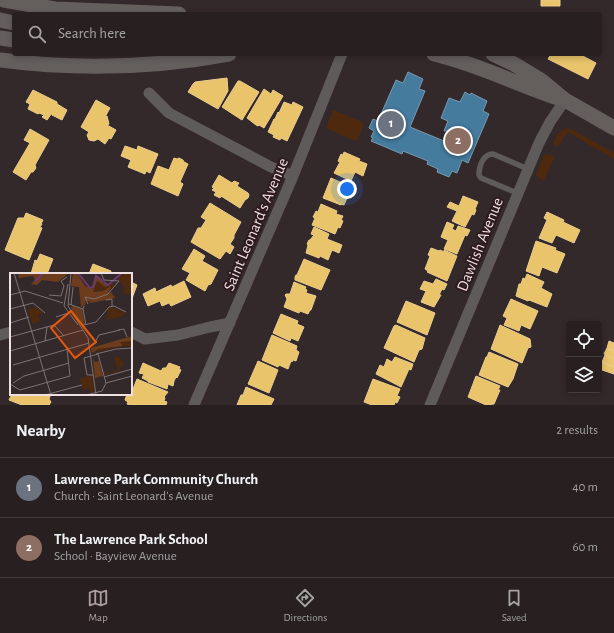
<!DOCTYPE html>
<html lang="en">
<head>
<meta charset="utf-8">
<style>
	body { margin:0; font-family:"Alegreya Sans",sans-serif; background:#332c2d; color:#f1f3f6 }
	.controls { position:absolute; right:12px; bottom:12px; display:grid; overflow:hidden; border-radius:4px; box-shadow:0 2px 6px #0003 }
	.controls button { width:36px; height:36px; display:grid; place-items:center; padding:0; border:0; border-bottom:1px solid #433d3e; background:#271f20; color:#f1f3f6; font:20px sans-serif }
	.you { position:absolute; left:347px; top:189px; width:14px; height:14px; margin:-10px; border:3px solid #fff; border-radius:50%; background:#1a73e8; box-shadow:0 0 0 6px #1a73e833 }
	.badge { display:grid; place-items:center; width:26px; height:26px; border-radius:50%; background:#ad9fa1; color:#fff; font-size:13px; font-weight:700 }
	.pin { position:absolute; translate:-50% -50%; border:2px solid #fff; box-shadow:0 1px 4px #0006 }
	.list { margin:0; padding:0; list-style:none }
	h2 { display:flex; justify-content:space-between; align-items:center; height:52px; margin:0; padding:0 16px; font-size:17px }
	h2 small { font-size:13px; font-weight:400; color:#a4a2a5 }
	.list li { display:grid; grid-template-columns:26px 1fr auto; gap:12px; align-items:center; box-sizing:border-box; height:60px; padding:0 16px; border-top:1px solid #433d3e }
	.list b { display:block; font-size:15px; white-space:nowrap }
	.list p { margin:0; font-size:13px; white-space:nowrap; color:#a4a2a5 }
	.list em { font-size:13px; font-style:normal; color:#a4a2a5 }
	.icon { flex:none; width:22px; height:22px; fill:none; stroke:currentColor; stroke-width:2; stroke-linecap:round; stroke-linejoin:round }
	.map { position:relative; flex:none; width:614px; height:405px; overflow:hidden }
	.search { position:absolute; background:#271f20; box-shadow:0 2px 6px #0003; left:12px; right:12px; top:12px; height:44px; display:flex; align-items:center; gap:10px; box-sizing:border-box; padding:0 14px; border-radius:4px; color:#a4a2a5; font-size:15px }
	.sheet { height:172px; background:#271f20 }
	nav { display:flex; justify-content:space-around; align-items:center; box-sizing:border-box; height:56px; border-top:1px solid #433d3e; background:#271f20; font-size:11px; color:#a4a2a5 }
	nav a { display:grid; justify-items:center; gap:2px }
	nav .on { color:#ad9fa1 }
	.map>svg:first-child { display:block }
</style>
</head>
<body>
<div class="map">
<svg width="614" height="405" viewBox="0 0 614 405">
	<rect width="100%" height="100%" fill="#34292a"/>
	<!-- green -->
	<path fill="#4f290e" d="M333,110L362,122L363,126L358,139L355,141L326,128Z
		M567,128L573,130L614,153V159L568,132L558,146H557L553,143C556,136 559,131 567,128Z
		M545,154L553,156L554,158L544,180L543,181L536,175Z"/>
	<!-- homes -->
	<path fill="#e9c46a" stroke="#eacc8e" d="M541,0H560V6H541Z
		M551,54H579L596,63L588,79L548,59Z
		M227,78L228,91L218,109L188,92L193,84L195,82Z
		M238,81H240L259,92L242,120L222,107Z
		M264,89L271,94L273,90L283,96L264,128L259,125L258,126L256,125L247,118Z
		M33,90L57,102V104L67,110L62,120L52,115V113L47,120L42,117L44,115L39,113L38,114L28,109L30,104L26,102Z
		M96,100L110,108L105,117L107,116L109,124L107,125L116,130L111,139L109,138L105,144L98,139L94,141L89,140L87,135L89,132L81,127Z
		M284,102L292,105L293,102L303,107L287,141L281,138L280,140L273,137L274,135L268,132L274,119H275L278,112L279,113Z
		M30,129L49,140L35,165L36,168L33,172H31L26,180L13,172L30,143L24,140Z
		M125,146L137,150L138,146L158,154L150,173L146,171L145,174L128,167L131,160L121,156Z
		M344,152L360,159L359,161L367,164L363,176L355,172L351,181L334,173L340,162L338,161L341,154L343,155Z
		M174,158L177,159L179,158L183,160L184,162L188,164L180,182L183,184L178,196L151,184L158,166L169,170Z
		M219,175L232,183L234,181L239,183L237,186L248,193L249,195L248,198L245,200L240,208L221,196L220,198L214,195L216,192L212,190L214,188L212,187Z
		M331,178L349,186L344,197L347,198L344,205L341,204V205L323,198Z
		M463,196L478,202L475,209L476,210L474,215L472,214L465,227L452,221L457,211L447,207L450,202L459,206Z
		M210,203L241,222L234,235V238L230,244L234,247L230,254L226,251L220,259L191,242L198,228H201L206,220L201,217Z
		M321,204L337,211L336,214L343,216L341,220L343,221L340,228L338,227L335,234L312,225L315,218L313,217L316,211L318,212Z
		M547,212L564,220L563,222L580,230L574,243L556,235L552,243L539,238L547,220L544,218Z
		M26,213L43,220L41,224H42L40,227L42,228L29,260L5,250L18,218H24Z
		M447,222L454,225L452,229L456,231L458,226L470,230L467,236L465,235L457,254L444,249L448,240L441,237Z
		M314,227L329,234L327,239L342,245L339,253L332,250L328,260L320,256L319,258L306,253L308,245L307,244L309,240H310L314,235L311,234Z
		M536,241L556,248L555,250L565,254L557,273L542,267L539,276L526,271Z
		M431,248L439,251L440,250L444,252V250L457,256L447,281L427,272L428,271L425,269L430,256L428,255Z
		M194,249L205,256L202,261L218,270L211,284L208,285L205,291L186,280L190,273L182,269Z
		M40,254L53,259L47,274H31L35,260L37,261Z
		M304,259L330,270L321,290L295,280V277L296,275H297Z
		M93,264L111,271L110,274H89Z
		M527,274L544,282L541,288L552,294L547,307L529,300L528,301L516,296L519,284H521L523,278L525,279Z
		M436,279L447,284L444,290L442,289L439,295H441L434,307L421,302L426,291L420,289L424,281L433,284Z
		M184,281L191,297L171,306L169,303L162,306L160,301L148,306L143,294L155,288L156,292L171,285L172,287Z
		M131,282L137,285L131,301Z
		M294,282L306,287L305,289L307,290L306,293L316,296L311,310H310L308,314L300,311L299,313L284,307L287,299L285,295L286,294H290Z
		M511,299L538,311L530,329L521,325L519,331L504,325L507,318L503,316Z
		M406,301L435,313L427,335L397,322Z
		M281,314L298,321L297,324L304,327L298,341L291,338L290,341L273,333Z
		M396,325L425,338L422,349L419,350L414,362L384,348L394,326Z
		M500,325L530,339L531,347L528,348L522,363L491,349Z
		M272,335L297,346L296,350L299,352L296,361L293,360L292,362L291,361L288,369L279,365L278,367L262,360Z
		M609,341L614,343V351L607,348Z
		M607,348L614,351V359L604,354Z
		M489,352L518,364L513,379L508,387L479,375L486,357H487Z
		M605,355L614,359V367L602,362Z
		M395,357L413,364L411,370L409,369L401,387L376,374L380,365L384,367L387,359L392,362Z
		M258,361L278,370L269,393L248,384Z
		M602,362L614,367V374L599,369Z
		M143,363L161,371L163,368H166L169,363L180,367L179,369L181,370L177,378L176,377L174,381L173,386L168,384L167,389L148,382V381L142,378L144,374L139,373Z
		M476,376L500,386L498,390H500L494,404L486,405L468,397Z
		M137,379L168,392L164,397L165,398L164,401L167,402L166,405H131L127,404L128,402L125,400L127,394H131Z
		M373,379L400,389L397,396L400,397L397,403L395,402L394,405H372L364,402Z
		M246,387L274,399L271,405H237L241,395H243Z
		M12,394H51L49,399L51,402L49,405H22L9,400Z"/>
	<!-- public -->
	<path fill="#457b9d" stroke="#7899b1" d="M408,72L423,79L419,89L425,91L410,127L444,141L448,131H444L448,121L441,118L449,98L460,102L465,92L470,95L471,93L487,101L483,111L489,114L468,163L462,160L457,173L452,171L449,177L437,172L438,169L427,164L428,161L403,151L402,154L371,141L373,138L371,137L374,131L369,128L373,119L378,121L396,80L403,83Z"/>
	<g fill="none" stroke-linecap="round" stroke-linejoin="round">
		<!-- service -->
		<path stroke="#605b5b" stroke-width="5.5" d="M517,193L481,178L479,175C479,166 483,154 493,154L528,169"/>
		<!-- minor -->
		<path stroke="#605b5b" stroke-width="11" d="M149,93L169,113L271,167L293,176
			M131,332L145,339L178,335L210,327L230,323
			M0,335L11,332
			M194,405L293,176L342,54
			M430,405L539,143L550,122L565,100"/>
		<!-- secondary -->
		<path stroke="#645e5d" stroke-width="15" d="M4,0L55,9L179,14
			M0,20L14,23
			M0,38L14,40
			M434,54C477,64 516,84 558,98
			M493,54L514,64L542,81L565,100L614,128
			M0,60C76,70 153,68 229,54"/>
	</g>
	<g text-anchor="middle" stroke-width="4" stroke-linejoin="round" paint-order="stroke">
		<!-- street labels -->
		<g font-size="16" fill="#eedfe1" stroke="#2e1b1e">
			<text transform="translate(255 224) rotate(-67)" y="6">Saint Leonard's Avenue</text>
			<text transform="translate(479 244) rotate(-68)" y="6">Dawlish Avenue</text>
		</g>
	</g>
	<!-- overview -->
	<g transform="translate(10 273)">
		<rect width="122" height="122" fill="#34292a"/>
		<path d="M115,0H122V20L117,22L113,18L115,14L108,6ZM87,8L95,14L102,10L104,13L102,16L83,19ZM26,34L33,40L28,42L30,48L22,51L18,36ZM100,34L115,39L113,43L96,47L99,40L97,37ZM122,68V74L113,73L82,80L88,76L105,74L110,69ZM104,83L111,85L113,94H109L110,98L95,102L94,99L102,100L104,97L101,88L105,98H108ZM77,103L82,104L84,118L80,120L79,115L73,117L70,106Z" fill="#4f290e"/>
		<path d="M59,0L48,9L32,7L27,12L21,11L25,7L23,3L9,5L8,1ZM63,0H67L75,13L81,16L84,15V7L88,3L93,10L100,12L95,14L87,8L83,19L93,18L101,13L98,22L101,19L105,25L81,30L76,27L75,32L71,34L69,14L61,13ZM63,33L72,36L75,52L73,53L63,41L61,34ZM122,63V68L110,69L113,73L88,76L82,80L81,75ZM83,85L85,89L89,88L93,103L85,105Z" fill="#6c3c1c"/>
		<path fill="none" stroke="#6d396f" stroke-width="2" d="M68,0L80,15L83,14L86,3L98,12L112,0M25,9L33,0"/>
		<path fill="none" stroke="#7e7273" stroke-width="1" d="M4,0L41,122M61,0L58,33L78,65L86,122M58,11L54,33L68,52M0,22L15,18L53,30M39,22L51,23L54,13L51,8L57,4M96,27L102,26V33M59,31L73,36L74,33M78,31L75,24L84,26L98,21L109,8L94,7L91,0M61,32L63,14M0,36L23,30L35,40M73,36L76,52M46,44L58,40M0,50L19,44M44,52L54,63M74,52L86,49L99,34L104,33L116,39M108,57L114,56L117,64M0,64L44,52M35,68L37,54M79,74L84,71L89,62L110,57M106,76L122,75M0,78L73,57M86,81L106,76M88,81L96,110L92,118M3,92L79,70M83,102H77L74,85L88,81M94,104L122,96M3,110L14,103L59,90M96,110L122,103M0,111L10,117L60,103L57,76M35,122L72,112M76,122L92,118"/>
		<path fill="#e8590c" fill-opacity="0.15" stroke="#e8590c" stroke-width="2" d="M61,38L86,69L65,85L41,55Z"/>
		<rect width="122" height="122" fill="none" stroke="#eedfe1" stroke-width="2"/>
	</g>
</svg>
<div class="controls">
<button><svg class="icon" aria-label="locate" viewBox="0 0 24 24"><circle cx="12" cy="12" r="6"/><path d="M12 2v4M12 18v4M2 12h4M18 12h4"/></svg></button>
<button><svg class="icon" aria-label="layers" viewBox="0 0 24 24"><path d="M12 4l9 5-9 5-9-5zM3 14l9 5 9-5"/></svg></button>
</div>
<div class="you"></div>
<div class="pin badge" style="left:391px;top:124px;background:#6b7280">1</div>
<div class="pin badge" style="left:458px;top:141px;background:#8d6e63">2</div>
<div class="search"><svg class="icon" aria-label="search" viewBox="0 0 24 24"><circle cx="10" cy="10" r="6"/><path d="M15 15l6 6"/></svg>Search here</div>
</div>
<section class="sheet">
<h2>Nearby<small>2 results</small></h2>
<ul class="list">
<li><span class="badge" style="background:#6b7280">1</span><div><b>Lawrence Park Community Church</b><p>Church · Saint Leonard's Avenue</p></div><em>40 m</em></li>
<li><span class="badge" style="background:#8d6e63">2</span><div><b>The Lawrence Park School</b><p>School · Bayview Avenue</p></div><em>60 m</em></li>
</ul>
</section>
<nav>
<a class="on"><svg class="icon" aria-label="map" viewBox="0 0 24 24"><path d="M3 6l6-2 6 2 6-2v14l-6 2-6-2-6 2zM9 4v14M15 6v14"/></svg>Map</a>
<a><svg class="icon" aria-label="directions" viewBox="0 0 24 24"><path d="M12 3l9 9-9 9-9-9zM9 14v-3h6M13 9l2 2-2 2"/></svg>Directions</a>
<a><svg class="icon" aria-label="saved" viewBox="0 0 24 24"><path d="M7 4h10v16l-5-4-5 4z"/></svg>Saved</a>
</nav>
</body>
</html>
